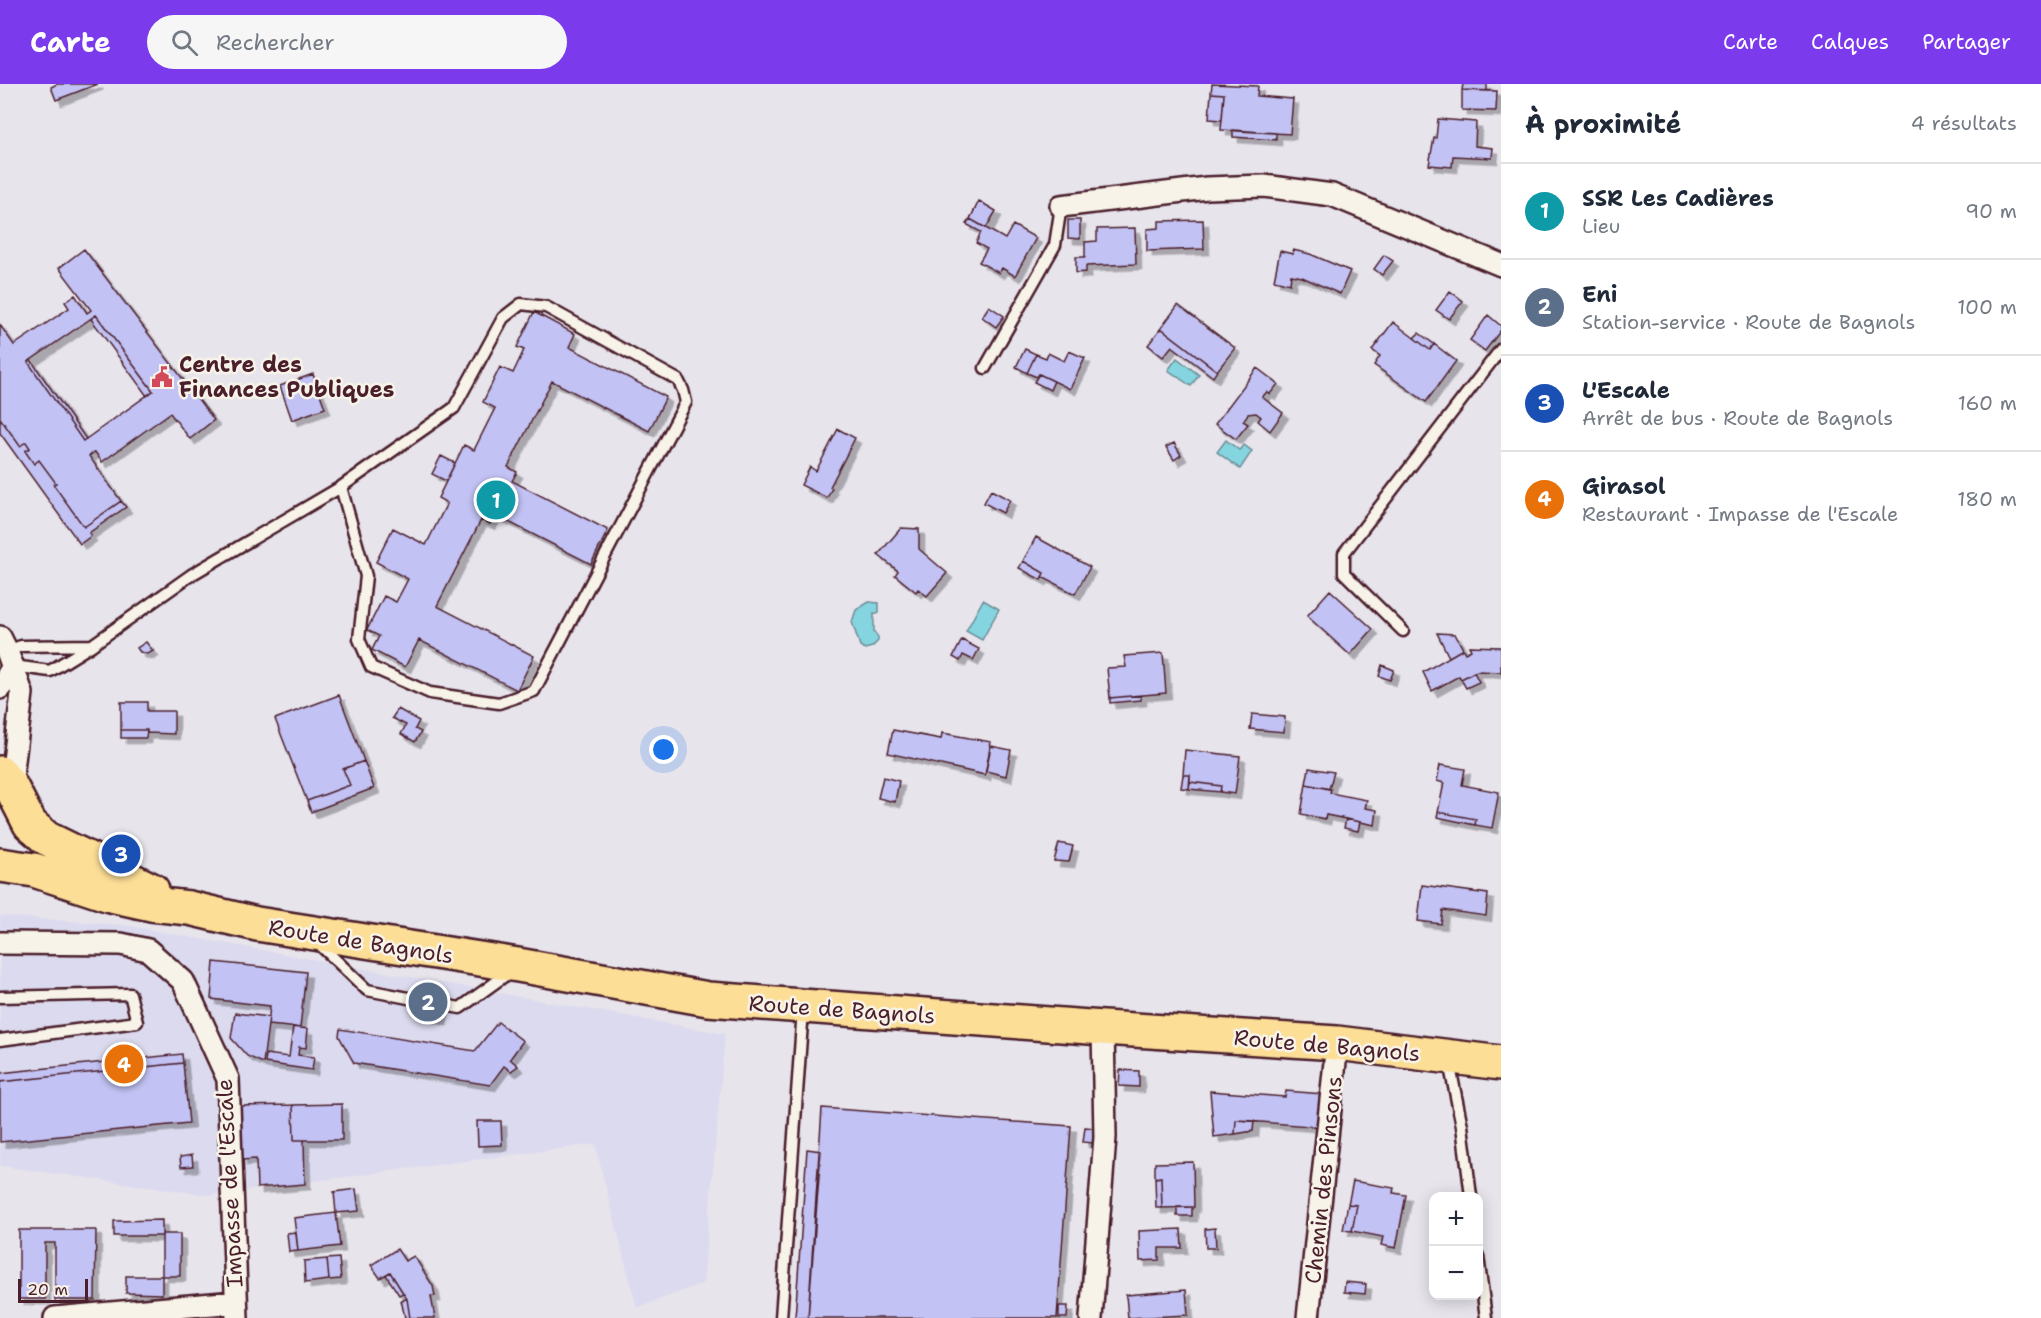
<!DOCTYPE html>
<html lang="fr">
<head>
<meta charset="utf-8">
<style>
	body { margin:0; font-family:"Shantell Sans",sans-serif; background:#f6f6f7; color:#1f2937 }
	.controls { position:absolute; right:18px; bottom:18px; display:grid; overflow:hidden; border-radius:12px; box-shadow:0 3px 15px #0003 }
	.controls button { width:54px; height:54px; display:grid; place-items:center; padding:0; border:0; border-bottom:2px solid #e0e1e3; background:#fff; color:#1f2937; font:30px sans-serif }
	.scale { position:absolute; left:18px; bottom:15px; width:70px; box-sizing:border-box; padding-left:6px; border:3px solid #4a1f2b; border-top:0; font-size:16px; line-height:21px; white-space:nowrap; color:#4a1f2b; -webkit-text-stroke:4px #f7f3e8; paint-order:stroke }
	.you { position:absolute; left:664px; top:666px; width:21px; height:21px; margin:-15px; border:4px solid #fff; border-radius:50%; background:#1a73e8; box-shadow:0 0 0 9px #1a73e833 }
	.badge { display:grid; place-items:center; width:39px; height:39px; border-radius:50%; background:#7c3aed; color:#fff; font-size:20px; font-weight:700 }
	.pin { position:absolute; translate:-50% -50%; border:3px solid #fff; box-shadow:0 2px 6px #0006 }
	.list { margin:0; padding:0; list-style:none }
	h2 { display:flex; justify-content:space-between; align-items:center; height:78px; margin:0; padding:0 24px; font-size:26px }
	h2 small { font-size:20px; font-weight:400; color:#747a83 }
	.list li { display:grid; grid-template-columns:39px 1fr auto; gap:18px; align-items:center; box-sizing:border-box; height:96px; padding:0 24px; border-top:2px solid #e0e1e3 }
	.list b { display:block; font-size:22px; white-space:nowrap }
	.list p { margin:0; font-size:20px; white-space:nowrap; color:#747a83 }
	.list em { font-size:20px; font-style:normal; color:#747a83 }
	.icon { flex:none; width:33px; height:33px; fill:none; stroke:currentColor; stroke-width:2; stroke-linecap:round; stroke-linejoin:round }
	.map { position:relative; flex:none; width:1501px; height:1234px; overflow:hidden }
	header { display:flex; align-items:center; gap:36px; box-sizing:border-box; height:84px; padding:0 30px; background:#7c3aed; color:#fff }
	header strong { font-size:28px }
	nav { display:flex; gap:33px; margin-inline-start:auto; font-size:21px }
	.search { width:420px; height:54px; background:#f6f6f7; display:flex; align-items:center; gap:15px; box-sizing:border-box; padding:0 21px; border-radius:33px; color:#747a83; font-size:22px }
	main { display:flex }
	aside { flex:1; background:#fff }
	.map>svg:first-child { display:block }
</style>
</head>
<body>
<header>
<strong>Carte</strong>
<div class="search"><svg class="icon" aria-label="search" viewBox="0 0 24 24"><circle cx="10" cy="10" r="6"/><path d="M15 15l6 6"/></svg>Rechercher</div>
<nav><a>Carte</a><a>Calques</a><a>Partager</a></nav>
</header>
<main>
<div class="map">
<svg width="1501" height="1234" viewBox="0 0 1501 1234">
	<defs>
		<filter id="shadow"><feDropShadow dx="5.5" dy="5.5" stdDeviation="0" flood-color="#0004"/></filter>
	</defs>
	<rect width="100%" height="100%" fill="#e7e4ec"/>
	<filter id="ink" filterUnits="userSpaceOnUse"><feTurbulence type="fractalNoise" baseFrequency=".0167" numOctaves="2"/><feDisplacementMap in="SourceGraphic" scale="12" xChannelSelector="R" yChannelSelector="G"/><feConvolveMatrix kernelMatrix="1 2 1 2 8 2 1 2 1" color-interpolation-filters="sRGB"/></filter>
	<g filter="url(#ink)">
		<!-- built -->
		<path fill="#dcdaee" d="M0,832L123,841L725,950L703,1199L637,1224L595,1060L209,1111L0,1082Z"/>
		<!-- water -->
		<path fill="#84d5df" stroke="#6d8c97" stroke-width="1.5" d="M1177,274L1199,291L1191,302L1168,286Z
			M1226,356L1239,366L1244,361L1252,367L1240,385L1217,368Z
			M983,516L999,525L982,556L966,547Z
			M869,518L879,519V529H874V548L878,553V557L872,563L865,565L860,562L852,538L856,526Z"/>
		<!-- building -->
		<path fill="#c2c2f4" stroke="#4a1f2b" stroke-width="1.5" fill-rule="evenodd" filter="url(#shadow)" d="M57,0H98L56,16L51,3Z
			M1212,0L1258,2L1257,12L1293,15L1290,50L1221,46L1224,10L1211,9Z
			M1463,0H1487V7L1462,6Z
			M1462,6L1497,7L1496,27L1462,26Z
			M1211,9L1224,10L1222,36L1209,35Z
			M1438,35L1476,38L1475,62L1493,64L1492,74L1453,72L1452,83L1429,81L1434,54H1436Z
			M1233,46L1276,49V56L1233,53Z
			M979,117L996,127L986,144L970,135Z
			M970,135L1005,155L1013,141L1036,154L1015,192L1002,184L999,189L979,178L987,165L976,159L981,148L966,140Z
			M1068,136H1080V155L1068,154Z
			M1203,136L1204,165L1147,167V145L1159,144V137Z
			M1135,144L1136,180L1086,182V188L1076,189V173H1085V158L1097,157V145Z
			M84,165L214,336L190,355L170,329L102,378L95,368L89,372L121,417L84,443L53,400L56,399L39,376L34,380L25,367L30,364L26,358L20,362L0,334V241L14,261L69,224L65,218L75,211L87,229L91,226L59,184ZM96,231L153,307L83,357L28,278Z
			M1293,166L1310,170L1350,187L1340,210L1302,193L1291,191L1290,200L1274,196L1280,167L1293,170Z
			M1384,171L1393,177L1382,191L1374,185Z
			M1450,207L1463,217L1449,235L1436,226Z
			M1178,221L1235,264L1217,287L1161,244Z
			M989,222L1004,232L996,243L982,233Z
			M534,228L575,250L569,263L666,313L649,347L552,297L508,383L517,388L512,397L608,446L591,480L495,431L490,440L481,436L437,522L534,572L517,606L419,556L405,583L372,566L379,552L367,546L384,512L396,518L408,495L376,478L393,444L426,461L447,419L438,414L464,361L474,366L495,324L483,318L500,283L513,289L524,266L517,263Z
			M96,231L153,307L147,312L91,235Z
			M1488,231L1501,242V246L1485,267L1470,256Z
			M1393,238L1430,266L1434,260L1456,277L1426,318L1374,281L1380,272L1372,266Z
			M1161,244L1217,287L1213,293L1172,262L1163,273L1148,261Z
			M1419,249L1434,260L1430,266L1414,254Z
			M1025,265L1036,270L1027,289L1016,283Z
			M1069,267L1085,274L1070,305L1039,290L1037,293L1027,289L1036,270L1046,274L1048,269L1064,277Z
			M31,276L86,355L83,357L28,278Z
			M1257,284L1278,300L1270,310L1267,308L1262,313L1283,329L1270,347L1258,337L1261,333L1256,329L1248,330L1243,337L1248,340L1236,355L1215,340Z
			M313,290L325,324L292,336L280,302Z
			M1039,290L1054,297L1050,306L1034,298Z
			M0,334L20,362L26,358L30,364L25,367L34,380L39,376L56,399L53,400L84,443L121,417L126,423L89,449L91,452L80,460L0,349Z
			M838,345L855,354L830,403L832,404L827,414L801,401L810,383L816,387Z
			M1174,359L1181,371L1174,376L1166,363Z
			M441,372L455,379L446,397L432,390Z
			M991,406L1010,416L1003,429L984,419Z
			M901,444L919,445V465L947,489L927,512L918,505L916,508L895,491L898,487L878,471Z
			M1036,453L1090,483L1075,510L1042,493L1044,489L1023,477Z
			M1023,477L1044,489L1041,496L1019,484Z
			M1330,506L1373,545L1350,571L1307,532Z
			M1437,549L1455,550L1463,565L1449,573Z
			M962,556L979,565L973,576L963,571L960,577L953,573Z
			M146,558L153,567L148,570L140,568L137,564Z
			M1469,562L1501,563V588L1477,587L1461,595L1459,592L1432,607L1423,588L1463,565L1465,569L1471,566Z
			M1163,569L1166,609L1110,614L1107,584L1126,583L1124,572Z
			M1382,581L1394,586L1390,596L1379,592Z
			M1474,588L1479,598L1466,604L1461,595Z
			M339,611L364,677L343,685L350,701L307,717L275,635Z
			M1141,611V616L1110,619V614Z
			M121,618H147V627H174V650L147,649V646H121Z
			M398,625L419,637L415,645L421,648L415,658L401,650L406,641L392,634Z
			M1252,630L1285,633L1284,648L1250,645Z
			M121,646H147L146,654H121Z
			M893,646L941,655L942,649L991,658L985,691L888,669Z
			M991,662L1011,666L1006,692L986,687Z
			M1185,666L1240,672L1235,710L1220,708L1221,702L1190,698V691H1183Z
			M364,677L374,704L311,728L307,717L350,701L343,685Z
			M1440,681L1465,685L1462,701L1499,708L1492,744L1475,741L1476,735L1438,728L1444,699L1437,697Z
			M1309,684L1334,688L1329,705L1306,700Z
			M1183,691H1190L1189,705L1181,704Z
			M883,693L899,697L895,718L878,714Z
			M1190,698L1221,702L1220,708L1189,705Z
			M1306,700L1331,705L1330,709L1367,716L1365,724L1377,726L1375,741L1326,731L1325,735L1301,730Z
			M1438,728L1476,735L1475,741L1437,733Z
			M1346,735L1360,738L1358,747L1344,744Z
			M1059,759L1073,762L1069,778L1054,777Z
			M1422,801L1488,810L1486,832L1443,826L1441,840L1418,837Z
			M214,878L306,888L300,944L268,941L270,922L211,915Z
			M420,904L447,909L441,936L415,930Z
			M235,929L269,933L263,979L247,972L231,954Z
			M498,938L523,957L510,975L518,982L511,987L504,982L490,1001L354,979L339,952L340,945L475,967Z
			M293,943L308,945L306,964L299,963L298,971L314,973L312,986L265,979L266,970L289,973Z
			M182,970L183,979L0,998V989Z
			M183,979L189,1039L0,1058V998Z
			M1120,986L1139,987V1003L1119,1002Z
			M1210,1007L1285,1013L1286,1007L1323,1010L1321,1043L1236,1036L1235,1050L1214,1053Z
			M342,1020V1056H294L293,1021Z
			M293,1021L294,1056H304L305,1100L257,1104L256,1075L241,1076L240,1022Z
			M822,1024L1071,1042L1057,1234H808Z
			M1236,1036L1254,1037L1253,1047L1235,1050Z
			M477,1037H501L502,1061L478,1062Z
			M1085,1043L1094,1044L1093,1059L1083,1058Z
			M807,1065L821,1067L808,1234H795Z
			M192,1071L193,1082L181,1083L180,1073Z
			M1193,1078L1194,1123L1162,1124L1161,1093L1155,1094V1079Z
			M1161,1093L1162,1124H1156L1155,1094Z
			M1353,1097L1394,1104L1393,1109L1406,1111L1396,1164L1381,1161L1383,1153L1352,1147L1357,1121L1348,1120Z
			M356,1105L359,1127L336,1129L334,1108Z
			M1348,1120L1357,1121L1352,1147L1343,1146Z
			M1177,1123H1192V1132H1177Z
			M336,1129L340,1162L298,1167L294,1134Z
			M162,1136V1152H114V1137Z
			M1215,1144L1216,1164H1206L1205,1145Z
			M1181,1145L1182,1164H1159V1176L1140,1177L1139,1147Z
			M19,1146H96L95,1216H55V1159H45V1215H19Z
			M296,1148L298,1167L289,1168L287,1149Z
			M162,1150H180V1192H162Z
			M397,1165L405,1177L414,1172L433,1202L435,1212H431L435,1234H410L407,1215L390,1188L380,1194L371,1181Z
			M339,1174L341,1195L329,1196L327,1175Z
			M327,1175L329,1196L305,1199L304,1177Z
			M390,1188L403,1209L399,1211L386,1191Z
			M126,1192H162V1210L126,1209Z
			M1345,1198L1366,1200L1365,1210L1344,1208Z
			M1186,1206L1188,1231L1128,1234L1126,1211Z
			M407,1215L410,1234H405L401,1216Z
			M1059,1222H1068L1067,1234H1059Z"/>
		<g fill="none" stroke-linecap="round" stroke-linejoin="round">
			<defs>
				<path id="lane" d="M985,284L1055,161L1061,122
					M1403,547L1344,489V469L1501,265
					M7,567L21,562L92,561
					M13,582L50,587L92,561L191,491L341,403L454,324L503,234L521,220L546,223L678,296L683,306L686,318L534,607L499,619L430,609L371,583L359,555L366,492L341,403
					M318,859L367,906L460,924L510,888
					M0,913L130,910L137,938L0,956
					M1449,978L1462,1042L1471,1112
					M1478,1172L1486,1234
					M781,1234L803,925"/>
				<path id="street" d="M1061,122L1207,104L1264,102L1332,111L1501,181
					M0,553L7,567L22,609L11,703
					M0,604L13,582
					M0,859L121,860L148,866L183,897L228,995L237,1234
					M55,1234L235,1218
					M1091,1234L1105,1053L1103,944
					M1308,1234L1337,959"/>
				<path id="primary" d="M0,689L11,703L30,740L46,754L152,806
					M0,781L34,786L110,811L151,820L189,824L257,840L518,881L708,915L1103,944L1337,959L1501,979"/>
			</defs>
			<!-- lane casing -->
			<use href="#lane" stroke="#4a1f2b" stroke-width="15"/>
			<!-- street casing -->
			<use href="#street" stroke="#4a1f2b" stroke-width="26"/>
			<!-- primary casing -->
			<use href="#primary" stroke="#4a1f2b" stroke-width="38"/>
			<!-- lane -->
			<use href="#lane" stroke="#f7f3e8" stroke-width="10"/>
			<!-- street -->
			<use href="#street" stroke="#f7f3e8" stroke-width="21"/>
			<!-- primary -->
			<use href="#primary" stroke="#fcde96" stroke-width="33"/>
		</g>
	</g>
	<!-- icons -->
	<defs>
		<symbol id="civic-bare" viewBox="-9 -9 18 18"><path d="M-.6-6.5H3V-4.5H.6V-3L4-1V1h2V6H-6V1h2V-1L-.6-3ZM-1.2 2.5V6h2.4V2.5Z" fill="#d1495b" stroke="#f7f3e8" stroke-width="2.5" paint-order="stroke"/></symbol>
	</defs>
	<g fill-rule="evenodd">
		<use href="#civic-bare" x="147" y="278" width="30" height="30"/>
	</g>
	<g text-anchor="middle" stroke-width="5" stroke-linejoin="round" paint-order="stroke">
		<!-- poi labels -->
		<g font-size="22" font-weight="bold" fill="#4a1f2b" stroke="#f7f3e8" text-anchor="start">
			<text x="179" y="288">Centre des<tspan x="179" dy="25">Finances Publiques</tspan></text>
		</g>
		<!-- street labels -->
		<g font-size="22" fill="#4a1f2b" stroke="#f7f3e8">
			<text transform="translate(361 857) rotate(9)" y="8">Route de Bagnols</text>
			<text transform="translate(842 925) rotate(4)" y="8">Route de Bagnols</text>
			<text transform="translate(1327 961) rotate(5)" y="8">Route de Bagnols</text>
			<text transform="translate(1323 1096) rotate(-84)" y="8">Chemin des Pinsons</text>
			<text transform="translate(229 1099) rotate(-93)" y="8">Impasse de l'Escale</text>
		</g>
	</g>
</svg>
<div class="controls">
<button>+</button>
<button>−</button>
</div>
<div class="scale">20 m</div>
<div class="you"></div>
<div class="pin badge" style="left:496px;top:416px;background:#0f9aa8">1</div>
<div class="pin badge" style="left:428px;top:918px;background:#5c6f8a">2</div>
<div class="pin badge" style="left:121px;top:770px;background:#1a4fb4">3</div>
<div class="pin badge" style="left:124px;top:980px;background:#e8710a">4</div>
</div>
<aside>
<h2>À proximité<small>4 résultats</small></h2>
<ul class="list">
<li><span class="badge" style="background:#0f9aa8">1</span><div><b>SSR Les Cadières</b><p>Lieu</p></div><em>90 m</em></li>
<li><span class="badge" style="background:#5c6f8a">2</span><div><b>Eni</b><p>Station-service · Route de Bagnols</p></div><em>100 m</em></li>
<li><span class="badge" style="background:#1a4fb4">3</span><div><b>L'Escale</b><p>Arrêt de bus · Route de Bagnols</p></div><em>160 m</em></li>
<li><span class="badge" style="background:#e8710a">4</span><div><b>Girasol</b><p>Restaurant · Impasse de l'Escale</p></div><em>180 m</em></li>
</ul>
</aside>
</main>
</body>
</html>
